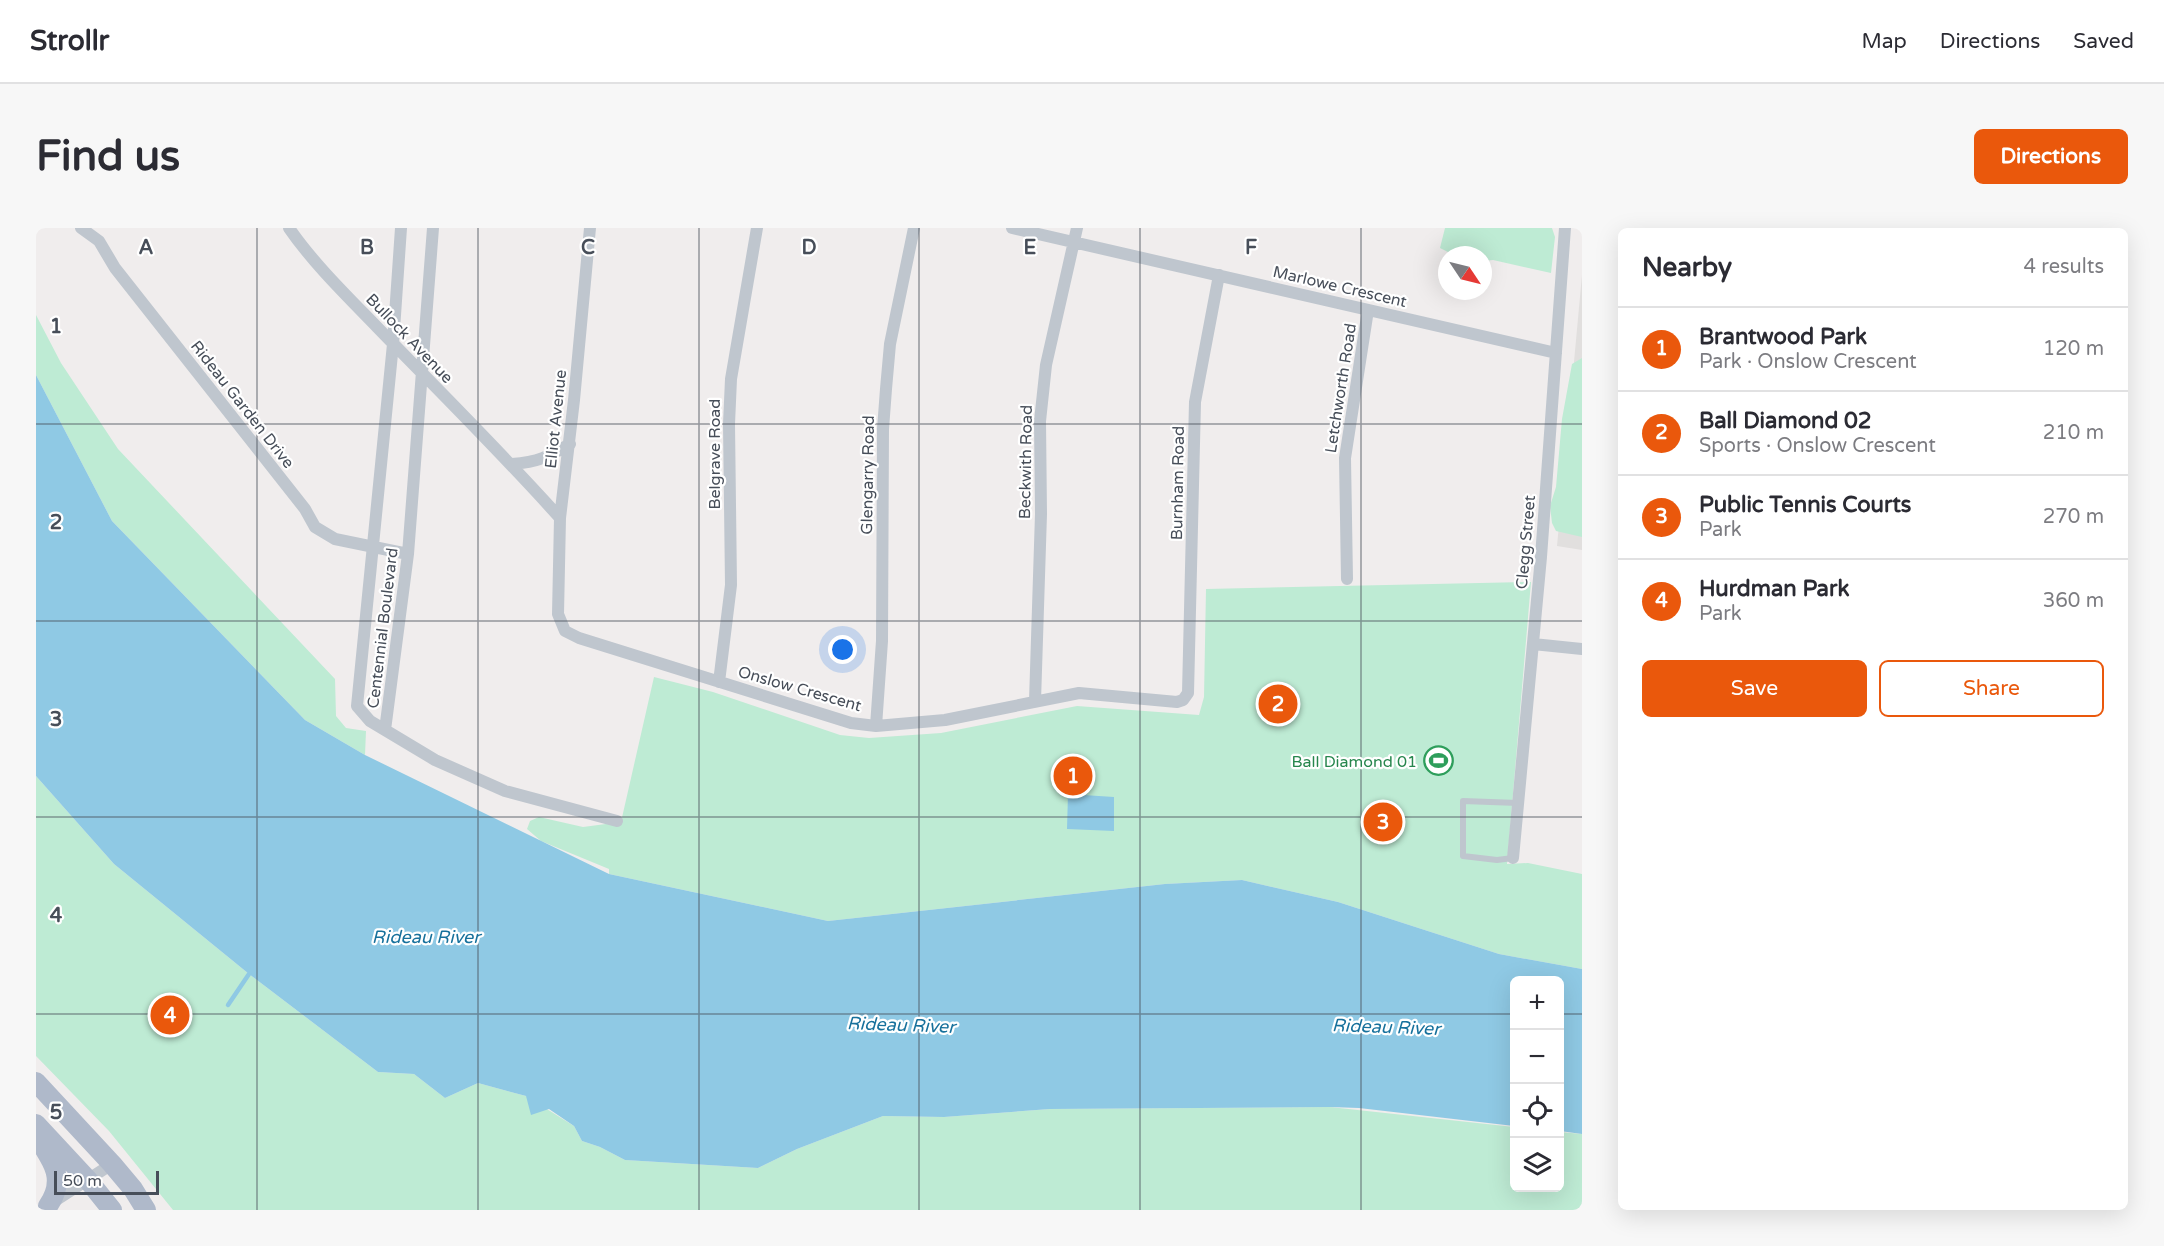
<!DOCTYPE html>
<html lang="en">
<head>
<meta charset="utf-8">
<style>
	body { margin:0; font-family:"Varela Round",sans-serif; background:#f7f7f7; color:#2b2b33 }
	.controls { position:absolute; right:18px; bottom:18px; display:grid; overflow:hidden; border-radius:9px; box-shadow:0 6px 24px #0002 }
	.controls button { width:54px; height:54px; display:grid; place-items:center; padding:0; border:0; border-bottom:2px solid #e1e1e2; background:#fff; color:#2b2b33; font:30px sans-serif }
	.compass { position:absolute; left:1402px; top:18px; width:54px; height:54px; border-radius:50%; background:#fff; box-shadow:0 6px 24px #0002; rotate:125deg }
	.scale { position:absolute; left:18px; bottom:15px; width:105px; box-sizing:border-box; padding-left:6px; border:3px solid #474e59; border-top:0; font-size:16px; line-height:21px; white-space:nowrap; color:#474e59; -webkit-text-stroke:4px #fff; paint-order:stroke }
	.you { position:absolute; left:807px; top:422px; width:21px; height:21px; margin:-15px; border:4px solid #fff; border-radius:50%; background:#1a73e8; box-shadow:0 0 0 9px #1a73e833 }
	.badge { display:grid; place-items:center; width:39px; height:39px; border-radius:50%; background:#ea580c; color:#fff; font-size:20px; font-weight:700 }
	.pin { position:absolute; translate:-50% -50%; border:3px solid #fff; box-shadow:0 2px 6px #0006 }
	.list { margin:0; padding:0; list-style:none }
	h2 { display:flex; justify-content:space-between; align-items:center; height:78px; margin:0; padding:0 24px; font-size:26px }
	h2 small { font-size:20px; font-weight:400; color:#7c7c81 }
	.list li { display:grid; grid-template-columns:39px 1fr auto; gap:18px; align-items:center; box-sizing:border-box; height:84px; padding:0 24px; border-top:2px solid #e1e1e2 }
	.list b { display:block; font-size:22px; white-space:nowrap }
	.list p { margin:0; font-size:20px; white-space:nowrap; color:#7c7c81 }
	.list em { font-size:20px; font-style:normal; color:#7c7c81 }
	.actions { display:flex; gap:12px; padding:18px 24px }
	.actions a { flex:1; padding:14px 0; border:2px solid #ea580c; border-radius:9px; text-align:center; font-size:21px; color:#ea580c }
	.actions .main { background:#ea580c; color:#fff }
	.icon { flex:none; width:33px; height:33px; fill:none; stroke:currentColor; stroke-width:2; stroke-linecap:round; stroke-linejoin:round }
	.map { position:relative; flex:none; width:1546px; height:982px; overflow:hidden; border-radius:9px }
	header { display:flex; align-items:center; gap:36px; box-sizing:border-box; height:84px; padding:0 30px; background:#fff; border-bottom:2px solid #e1e1e2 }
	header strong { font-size:28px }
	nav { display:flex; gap:33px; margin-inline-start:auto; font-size:21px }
	.intro { display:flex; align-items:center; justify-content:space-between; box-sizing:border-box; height:144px; padding:0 36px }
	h1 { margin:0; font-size:42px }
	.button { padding:15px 27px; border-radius:9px; background:#ea580c; color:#fff; font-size:21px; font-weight:700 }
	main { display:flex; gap:36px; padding:0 36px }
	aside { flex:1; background:#fff; border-radius:9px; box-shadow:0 6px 24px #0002 }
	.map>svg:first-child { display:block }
</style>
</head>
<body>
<header>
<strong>Strollr</strong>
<nav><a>Map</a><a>Directions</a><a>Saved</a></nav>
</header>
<div class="intro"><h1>Find us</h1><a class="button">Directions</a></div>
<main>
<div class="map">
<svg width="1546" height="982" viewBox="0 0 1546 982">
	<rect width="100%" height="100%" fill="#f0eded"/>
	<!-- education -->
	<path fill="#e1dfde" d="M1546,47V322L1521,318Z"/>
	<!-- green -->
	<path fill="#beebd4" d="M1409,0H1516L1519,9L1515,45L1457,32L1447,33V27H1418L1404,20Z
		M0,87L25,135L82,221L299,451L300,488L310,500L330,503L329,527L269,492L76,293L0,147Z
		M1546,130V309L1520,303L1516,295L1514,278L1520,259L1526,191L1536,136Z
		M1495,354L1471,636L1492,635L1546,646V741L1463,726L1302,674L1206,652L1129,656L792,693L573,646V641L505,613L491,601L494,593L503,589L547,599L585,594L618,449L677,464L804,507L833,510L905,505L1041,478L1163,487L1168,469L1170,361Z
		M0,548L78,636L213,746L342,844L378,846L409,870L442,855L490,868L538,898L546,913L564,919L589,932L722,940L761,921L847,888L908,889L1014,881L1294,879L1478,899V960H1524V904L1546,906V982H137L73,903L0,828Z"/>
	<!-- water -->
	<path fill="#8fc9e4" d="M0,147L76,293L269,492L329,527L573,646L792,693L1129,656L1206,652L1302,674L1463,726L1546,741V906L1524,903V752H1478V898L1323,880L1294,879L1014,881L908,889L847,888L761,921L722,940L589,932L564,919L546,913L538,898L513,881L495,887L490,868L442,855L409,870L378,846L342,844L213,746L78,636L0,548Z
		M1032,566L1078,569V603L1031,601Z"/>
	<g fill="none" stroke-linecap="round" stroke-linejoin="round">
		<!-- stream -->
		<path stroke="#8fc9e4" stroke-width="4.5" d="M192,777L213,746"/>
		<!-- lane -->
		<path stroke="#bfc6ce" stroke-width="6" d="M1477,630L1461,632L1427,628V573L1482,575"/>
		<!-- street -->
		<path stroke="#bfc6ce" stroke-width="12" d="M45,0L63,13L79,40L269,281L279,299L299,311L372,326
			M253,0C277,35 311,68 341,99C402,162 465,224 524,290
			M365,0L357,116L321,478L334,493L399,532L469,563L581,593
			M554,0L538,172L524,290L522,386L529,403L543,410L815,495L840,498L909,492L1043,465L1141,474L1147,472L1152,465L1159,174L1183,47
			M976,0L1520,125
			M476,236C502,234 512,229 534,216
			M1311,351L1309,230L1332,82
			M1497,416L1546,421
			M683,454L695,357L693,196L695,151L721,0
			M999,473L1005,286L1004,193L1010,137L1041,0
			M840,498L846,413L847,201L850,161L854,116L878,0
			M349,502L372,326L397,0
			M1477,630L1505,329L1529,0
			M14,976L76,936"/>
		<!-- primary -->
		<path stroke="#afb9ca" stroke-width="20" d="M0,854L76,936L97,961L110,982
			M0,896L52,952L76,982
			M0,908C16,932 31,951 12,978"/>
	</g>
	<!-- grid -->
	<path fill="none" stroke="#474e59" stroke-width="1.5" stroke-opacity="0.55" d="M221,0V982M442,0V982M663,0V982M883,0V982M1104,0V982M1325,0V982M0,196H1546M0,393H1546M0,589H1546M0,786H1478M1524,786H1546"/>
	<!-- icons -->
	<defs>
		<symbol id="stadium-ring" viewBox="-11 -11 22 22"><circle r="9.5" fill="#fff" stroke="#2e9e5b" stroke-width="1.5"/><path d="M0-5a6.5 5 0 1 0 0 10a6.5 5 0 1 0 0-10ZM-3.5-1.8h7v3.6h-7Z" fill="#2e9e5b"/></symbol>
	</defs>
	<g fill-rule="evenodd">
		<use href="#stadium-ring" x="1386" y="516" width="33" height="33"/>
	</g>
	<g text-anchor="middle" stroke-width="4.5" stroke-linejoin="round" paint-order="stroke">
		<!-- street labels -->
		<g font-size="16" fill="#474e59" stroke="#fff">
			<text transform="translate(1304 58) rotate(13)" y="6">Marlowe Crescent</text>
			<text transform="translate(374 110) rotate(46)" y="6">Bullock Avenue</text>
			<text transform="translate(1304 160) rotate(-81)" y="6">Letchworth Road</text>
			<text transform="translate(207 176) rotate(52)" y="6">Rideau Garden Drive</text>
			<text transform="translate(519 191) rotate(-84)" y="6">Elliot Avenue</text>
			<text transform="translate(678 226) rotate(-90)" y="6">Belgrave Road</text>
			<text transform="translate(989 234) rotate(-89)" y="6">Beckwith Road</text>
			<text transform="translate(831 247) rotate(-89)" y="6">Glengarry Road</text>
			<text transform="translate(1141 255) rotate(-89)" y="6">Burnham Road</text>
			<text transform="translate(1489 314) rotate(-85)" y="6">Clegg Street</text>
			<text transform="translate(346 400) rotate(-83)" y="6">Centennial Boulevard</text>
			<text transform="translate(764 460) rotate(16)" y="6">Onslow Crescent</text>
		</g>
		<!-- leisure labels -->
		<g font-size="16" fill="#27864d" stroke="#fff" text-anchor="end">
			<text x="1381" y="539">Ball Diamond 01</text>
		</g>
		<!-- water labels -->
		<g font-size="18" font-style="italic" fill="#17719c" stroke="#fff">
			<text x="390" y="715">Rideau River</text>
			<text transform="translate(865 797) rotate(2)" y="6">Rideau River</text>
			<text transform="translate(1350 799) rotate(2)" y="6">Rideau River</text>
		</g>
	</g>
	<g font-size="20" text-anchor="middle" font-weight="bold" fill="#474e59" stroke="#fff" stroke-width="4.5" stroke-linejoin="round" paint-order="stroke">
		<text x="110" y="26">A</text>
		<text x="331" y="26">B</text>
		<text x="552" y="26">C</text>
		<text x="773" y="26">D</text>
		<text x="994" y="26">E</text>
		<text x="1215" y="26">F</text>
		<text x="20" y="105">1</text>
		<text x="20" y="301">2</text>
		<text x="20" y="498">3</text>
		<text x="20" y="694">4</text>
		<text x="20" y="891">5</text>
	</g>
</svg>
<div class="controls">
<button>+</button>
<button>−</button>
<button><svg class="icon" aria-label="locate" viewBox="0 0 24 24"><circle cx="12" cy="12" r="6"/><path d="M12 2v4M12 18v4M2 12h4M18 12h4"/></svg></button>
<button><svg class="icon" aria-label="layers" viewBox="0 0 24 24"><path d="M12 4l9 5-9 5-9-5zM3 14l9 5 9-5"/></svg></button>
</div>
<svg class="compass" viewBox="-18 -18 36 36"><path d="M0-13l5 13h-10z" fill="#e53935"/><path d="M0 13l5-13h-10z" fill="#7c7c81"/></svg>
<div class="scale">50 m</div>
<div class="you"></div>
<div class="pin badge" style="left:1037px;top:548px">1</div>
<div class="pin badge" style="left:1242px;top:476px">2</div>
<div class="pin badge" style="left:1347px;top:594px">3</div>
<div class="pin badge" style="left:134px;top:787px">4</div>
</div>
<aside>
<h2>Nearby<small>4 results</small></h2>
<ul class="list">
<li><span class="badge">1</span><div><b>Brantwood Park</b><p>Park · Onslow Crescent</p></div><em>120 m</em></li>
<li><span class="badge">2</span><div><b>Ball Diamond 02</b><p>Sports · Onslow Crescent</p></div><em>210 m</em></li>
<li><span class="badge">3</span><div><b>Public Tennis Courts</b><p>Park</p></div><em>270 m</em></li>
<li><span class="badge">4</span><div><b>Hurdman Park</b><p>Park</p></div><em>360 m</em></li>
</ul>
<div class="actions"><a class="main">Save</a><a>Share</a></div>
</aside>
</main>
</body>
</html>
